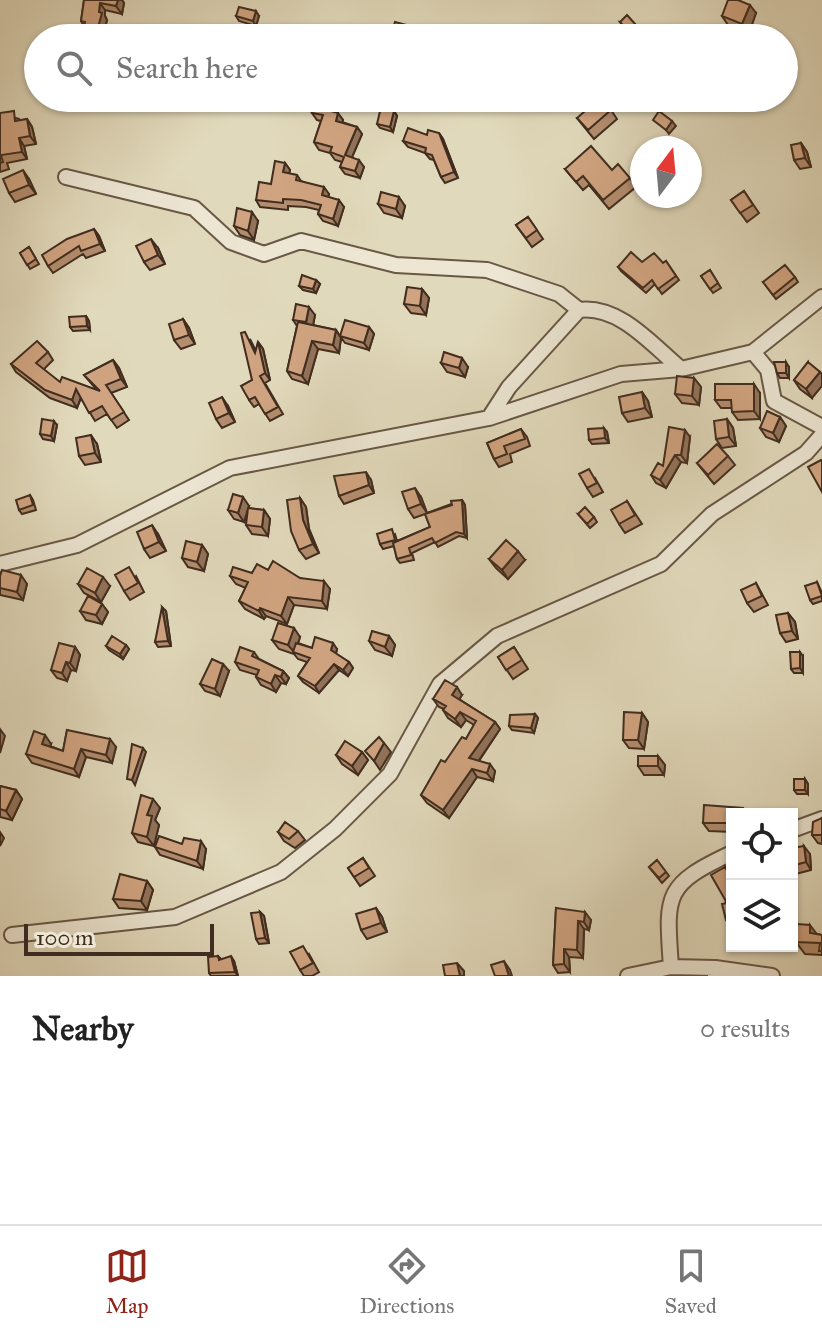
<!DOCTYPE html>
<html lang="en">
<head>
<meta charset="utf-8">
<style>
	body { margin:0; font-family:"IM FELL Great Primer",serif; background:#f6f6f6; color:#222 }
	.controls { position:absolute; right:24px; bottom:24px; display:grid; overflow:hidden; border-radius:0px; box-shadow:0 2px 6px #0004 }
	.controls button { width:72px; height:72px; display:grid; place-items:center; padding:0; border:0; border-bottom:2px solid #e0e0e0; background:#fff; color:#222; font:40px sans-serif }
	.compass { position:absolute; left:630px; top:136px; width:72px; height:72px; border-radius:50%; background:#fff; box-shadow:0 2px 6px #0004; rotate:16deg }
	.scale { position:absolute; left:24px; bottom:20px; width:190px; box-sizing:border-box; padding-left:8px; border:4px solid #412d1f; border-top:0; font-size:22px; line-height:28px; white-space:nowrap; color:#412d1f; -webkit-text-stroke:6px #ece6d3; paint-order:stroke }
	.list { margin:0; padding:0; list-style:none }
	h2 { display:flex; justify-content:space-between; align-items:center; height:104px; margin:0; padding:0 32px; font-size:34px }
	h2 small { font-size:26px; font-weight:400; color:#767676 }
	.icon { flex:none; width:44px; height:44px; fill:none; stroke:currentColor; stroke-width:2; stroke-linecap:round; stroke-linejoin:round }
	.map { position:relative; flex:none; width:822px; height:976px; overflow:hidden }
	.search { position:absolute; background:#fff; box-shadow:0 2px 6px #0004; left:24px; right:24px; top:24px; height:88px; display:flex; align-items:center; gap:20px; box-sizing:border-box; padding:0 28px; border-radius:44px; color:#767676; font-size:30px }
	.sheet { height:248px; background:#fff }
	nav { display:flex; justify-content:space-around; align-items:center; box-sizing:border-box; height:112px; border-top:2px solid #e0e0e0; background:#fff; font-size:22px; color:#767676 }
	nav a { display:grid; justify-items:center; gap:4px }
	nav .on { color:#8f2418 }
	.map>svg:first-child { display:block }
</style>
</head>
<body>
<div class="map">
<svg width="822" height="976" viewBox="0 0 822 976">
	<rect width="100%" height="100%" fill="#e1d9bb"/>
	<filter id="stains"><feTurbulence type="fractalNoise" baseFrequency=".0025" numOctaves="4"/><feColorMatrix values="0 0 0 0 .2 0 0 0 0 .09 0 0 0 0 .02 0 0 0 .5 -.17"/></filter>
	<radialGradient id="worn" r=".72"><stop offset=".6" stop-color="#630" stop-opacity="0"/><stop offset="1" stop-color="#630" stop-opacity=".3"/></radialGradient>
	<g fill="none" stroke-linecap="round" stroke-linejoin="round">
		<defs>
			<path id="minor" d="M66,177L194,208L231,242L264,254L301,241L396,265L487,270L559,294L579,310
				M753,352L768,370L774,401L822,427
				M489,418L509,387L579,310C620,305 652,345 681,369
				M0,564L77,545L230,468L489,418L621,374L681,369L753,352L822,297
				M792,830L822,819
				M12,935L175,917L281,872L335,829L390,774L440,684L497,636L661,564L712,514L806,453L822,435
				M671,967C666,895 663,885 732,853
				M628,976L671,967L715,968
				M715,976V968L772,976"/>
		</defs>
		<!-- minor casing -->
		<use href="#minor" stroke="#695846" stroke-width="18"/>
		<!-- minor -->
		<use href="#minor" stroke="#ece6d3" stroke-width="14"/>
	</g>
	<!-- wall -->
	<path fill="#b38d6e" stroke="#412d1f" stroke-width="2" d="M84,0H122L124,3L122,14L105,10V16L107,20L102,38H83L82,35L84,26L81,21Z
		M756,13L749,33L728,25L722,16Z
		M236,16H259L256,26L239,21Z
		M620,22L636,25L639,29L632,36Z
		M337,110V113L343,120L342,122L357,127L362,134L352,157L364,167L360,178L345,174L340,167L342,162L335,160L330,153L319,150L314,142L321,121L317,120L312,113Z
		M611,110L617,119L594,139L577,118Z
		M394,111L397,116L393,132L380,128L377,124Z
		M0,113L19,119V121L27,119L32,127L36,144L24,146L27,159L7,163L9,169L0,172Z
		M439,133L443,139L458,178L445,183L441,177L434,160L430,159L425,153L408,147L403,141Z
		M801,143L807,152L811,167L800,169L794,160Z
		M285,163L290,170L289,174L297,175L301,181L329,194L328,197L344,207L338,226L323,221L318,214L319,210L306,207L288,206V210L260,207L256,200L271,184Z
		M565,169L612,170L630,178L636,187L609,209L589,185L583,190Z
		M29,179L36,194L15,202L9,193Z
		M744,191L759,213L747,222L731,200Z
		M378,204L405,206L402,218L384,213Z
		M528,217L543,239L532,247L516,225Z
		M258,221L254,240L240,235L234,226Z
		M94,229L99,236L105,251L86,258L83,254L53,273L48,266Z
		M29,247L39,264L30,269L20,253Z
		M158,248L165,264L150,270L144,262Z
		M666,261L679,280L662,294L655,284L646,293L621,271L618,267L642,262L663,263Z
		M710,270L721,288L713,293L701,276Z
		M795,277L798,282L776,299L763,282Z
		M316,280L320,284L316,293L303,290L299,286Z
		M422,289L429,298L426,315L411,313L404,304Z
		M315,315L313,325L336,330L341,338L339,353L318,349L308,384L292,379L287,371L297,326L293,320Z
		M86,316L89,321L90,330L73,331L70,327Z
		M183,319L189,328L195,344L181,349L174,340Z
		M369,327L374,334L369,350L345,343L340,336Z
		M250,339L256,351L258,342L263,349L270,380L265,383L283,414L270,421L259,404L254,407L249,400L252,380Z
		M48,352L53,360L43,370L60,382L97,390L84,375L113,360L119,368L127,387L111,393L129,420L117,428L107,414L95,421L81,398L77,408L50,398L16,372L11,364Z
		M808,362L812,398L800,389L794,380Z
		M441,363L468,367L465,377L447,372Z
		M789,367V378H780L777,373Z
		M694,378L701,387L699,405L682,403L675,394Z
		M642,392L648,401L652,417L628,422L622,413Z
		M760,393V419L738,420L732,412V408H721L715,400Z
		M228,406L235,422L222,428L216,419Z
		M780,417L786,426L779,442L766,437L760,428Z
		M727,419L733,428L736,446L722,448L716,439Z
		M57,425L54,441L43,439L40,434Z
		M521,429L527,437L530,446L510,454L512,462L499,467L494,459L487,443Z
		M607,432L609,443L592,444L589,440Z
		M690,437L687,463L681,462L666,488L656,483L651,475L663,466Z
		M97,444L101,462L85,465L79,456Z
		M728,456L735,465L714,484L697,463Z
		M595,478L603,492L593,497L587,488Z
		M371,480L374,493L344,504L339,496Z
		M30,495L33,500L36,510L22,514L19,510Z
		M421,497L427,513L462,500L465,505L467,538L459,536L438,547L435,542L412,553L414,560L400,563L397,559L394,546L383,549L380,544L395,534L397,541L430,527L425,514L414,518L408,509Z
		M300,498L306,507L309,529L319,553L306,559L299,550Z
		M627,501L642,524L625,533L619,524Z
		M249,506L248,508L264,510L270,519L268,536L252,534L246,525L248,510L244,522L234,519L228,510Z
		M578,514L594,517L597,522L590,528Z
		M158,534L166,551L150,558L144,549Z
		M202,545L208,554L204,571L188,567L182,558Z
		M489,559L525,560L508,579L496,568Z
		M268,570L300,578L330,589L327,609L294,605L287,624L266,616L264,619L245,609L239,601L246,588L236,584L230,576Z
		M0,576L27,584L23,600L0,595Z
		M136,576L144,592L130,600L124,591Z
		M817,582L822,593V601L813,604L810,600Z
		M756,583L768,605L754,612L747,603Z
		M78,584L110,586L101,602L84,593Z
		M102,604L108,612L102,624L86,620L80,611Z
		M166,611L171,646L158,647L155,642Z
		M788,613L795,622L798,639L786,642L780,633Z
		M389,636L395,645L392,656L375,650L369,641Z
		M300,637L298,643L312,648L337,649L336,654L349,662L353,668L348,676L339,670L319,693L303,682L298,676L307,662L298,659L294,654L279,649L272,640Z
		M126,645L129,649L123,659L109,650L106,646Z
		M75,647L80,655L76,671L71,670L67,681L57,678L51,670Z
		M514,647L528,669L513,679L498,657Z
		M254,652L259,659L283,671L289,678L286,684L281,683L276,692L261,685L256,677L257,675L240,670L235,662Z
		M803,656V673H794L791,669Z
		M229,671L220,696L205,691L200,684Z
		M462,695L459,699L495,722L500,729L479,761L495,771L493,781L477,777L449,818L427,803L421,795L445,762L466,739L474,725L466,720L461,727L448,718L443,710L444,709L439,707L433,699Z
		M642,713L648,722L644,749L629,748L623,740Z
		M535,714L538,718L534,733L512,730L509,726Z
		M67,730L116,747L112,763L86,757L79,777L32,763L26,754L51,744L50,746L63,751Z
		M362,752L368,760L358,775L342,764L336,755Z
		M658,756L665,765L664,775H644L638,766Z
		M805,779L808,784V794H797L794,790Z
		M0,786L16,790L22,799L12,820L0,817Z
		M160,808L155,820L159,825L154,846L138,842L132,833Z
		M732,814V832L709,831L703,823Z
		M822,818V844L818,843L812,835Z
		M298,831L305,840L295,848L284,841L278,832Z
		M182,844L206,849L203,869L160,855L155,847Z
		M792,848L810,854L811,870L792,875Z
		M363,858L375,876L360,886L348,868Z
		M657,860L669,876L662,883L649,867Z
		M725,867L732,877V929L726,920Z
		M147,881L153,890L147,910L119,908L113,899Z
		M376,908L382,917L387,932L367,939L361,930Z
		M556,908L591,920L589,930L584,929L583,958L569,957L570,972L558,973L553,965Z
		M260,912L264,916L269,943L259,944L256,939Z
		M817,934L822,935V955L805,954L796,942Z
		M309,954L319,972L312,976H304L300,970Z
		M218,956L221,959L234,961L238,976H211L209,973Z"/>
	<!-- shaded-wall -->
	<path fill="#92735a" stroke="#412d1f" stroke-width="2" d="M118,0H122L124,3L122,14L116,6Z
		M100,3L105,10V16L107,20L102,38H95Z
		M750,5L756,13L749,33L742,24Z
		M256,11L259,16L256,26L253,21Z
		M414,27L420,36V38H411Z
		M332,103L337,110L336,118L331,111Z
		M394,111L397,116L393,132L390,127Z
		M338,113L343,120L341,128L336,121Z
		M27,119L32,127L36,144L30,136Z
		M672,121L676,126L669,134L666,130Z
		M357,127L362,134L350,162L345,155Z
		M439,133L443,139L458,178L454,172Z
		M19,138L24,146L27,159L22,152Z
		M801,143L807,152L811,167L805,158Z
		M359,160L364,167L360,178L355,171Z
		M285,163L290,170L288,179L283,172Z
		M23,170L29,179L36,194L29,185Z
		M324,187L329,194L327,202L322,195Z
		M399,197L405,206L402,218L396,209Z
		M339,200L344,207L338,226L333,219Z
		M252,212L258,221L254,240L248,231Z
		M94,229L99,236L105,251L100,244Z
		M151,239L158,248L165,264L158,255Z
		M316,280L320,284L316,293L313,289Z
		M422,289L429,298L426,315L420,306Z
		M309,307L315,315L312,331L306,322Z
		M86,316L89,321L90,330L87,326Z
		M183,319L189,328L195,344L189,335Z
		M369,327L374,334L369,350L364,343Z
		M336,330L341,338L339,353L333,345Z
		M312,341L318,349L308,384L302,376Z
		M258,342L263,349L270,380L265,373Z
		M462,358L468,367L465,377L459,368Z
		M113,360L119,368L127,387L121,379Z
		M786,362L789,367V378L786,373Z
		M820,372L822,374V386L812,398L806,389Z
		M694,378L701,387L699,405L692,396Z
		M754,384L760,393V419L754,411Z
		M76,389L81,397L77,408L72,400Z
		M642,392L648,401L652,417L645,408Z
		M222,397L228,406L235,422L229,413Z
		M780,417L786,426L779,442L773,433Z
		M727,419L733,428L736,446L729,437Z
		M54,421L57,425L54,441L51,436Z
		M604,428L607,432L609,443L605,438Z
		M685,430L690,437L687,463L681,455Z
		M91,435L97,444L101,462L95,453Z
		M675,455L681,462L666,488L660,480Z
		M366,472L371,480L374,493L369,485Z
		M415,488L421,497L427,513L421,504Z
		M243,497L249,506L244,522L238,513Z
		M300,498L306,507L309,529L319,553L313,544L303,520Z
		M462,500L465,505L467,538L464,534Z
		M264,510L270,519L268,536L262,527Z
		M152,525L158,534L166,551L159,542Z
		M202,545L208,554L204,571L197,562Z
		M518,551L525,560L508,579L502,570Z
		M21,575L27,584L23,600L17,592Z
		M103,577L110,586L101,602L95,593Z
		M324,581L330,589L327,609L322,601Z
		M288,597L294,605L287,624L281,616Z
		M102,604L108,612L102,624L96,615Z
		M162,607L166,611L171,646L168,641Z
		M260,608L266,616L264,619L259,611Z
		M788,613L795,622L798,639L792,631Z
		M294,628L300,637L295,653L288,645Z
		M389,636L395,645L392,656L385,647Z
		M333,643L337,649L335,657L331,650Z
		M126,645L129,649L123,659L120,654Z
		M75,647L80,655L76,671L70,663Z
		M800,652L803,656V673L800,668Z
		M66,662L71,670L67,681L62,673Z
		M349,662L353,668L348,676L343,670Z
		M223,664L229,671L220,696L215,689Z
		M334,664L339,670L319,693L315,686Z
		M283,671L289,678L286,684L281,677Z
		M275,675L281,683L276,692L271,684Z
		M457,687L462,695L457,703L452,695Z
		M460,712L466,720L461,727L455,719Z
		M642,713L648,722L644,749L638,740Z
		M535,714L538,718L534,733L531,728Z
		M495,722L500,729L475,766L469,758Z
		M0,729L5,736L0,753Z
		M45,735L51,744L48,752L42,744Z
		M110,739L116,747L112,763L106,755Z
		M384,743L391,752L380,770L374,761Z
		M143,748L146,752L135,785L132,780Z
		M81,749L86,757L79,777L74,769Z
		M362,752L368,760L358,775L352,766Z
		M658,756L665,765L664,775L658,766Z
		M490,764L495,771L493,781L487,773Z
		M472,769L477,777L449,818L443,810Z
		M805,779L808,784V794L805,790Z
		M16,790L22,799L12,820L6,811Z
		M153,799L160,808L155,820L159,825L154,846L147,837V815Z
		M0,832L4,838L0,846Z
		M201,841L206,849L203,869L197,861Z
		M804,846L810,854L811,870L806,862Z
		M147,881L153,890L147,910L141,901Z
		M376,908L382,917L387,932L381,923Z
		M260,912L264,916L269,943L265,938Z
		M585,912L591,920L589,930L584,922Z
		M578,921L584,929L583,958L577,950Z
		M810,925L819,937L810,933Z
		M564,949L569,957L570,972L564,964Z
		M231,956L234,961L238,976L235,972Z
		M504,961L510,970L512,976H509Z
		M457,963L464,971V976H460Z"/>
	<!-- building -->
	<path fill="#d0a480" stroke="#412d1f" stroke-width="2" d="M84,0H118L116,6L100,3L99,12L102,13L95,38H85L86,37L82,35L85,22L81,21Z
		M728,0H738L750,5L742,24L722,16Z
		M239,7L256,11L253,21L236,16Z
		M627,15L636,25L629,32L620,22Z
		M395,22L414,27L411,38H390Z
		M722,33L725,38H714L713,37Z
		M600,98L611,110L588,130L577,118Z
		M314,99L332,103L331,111L338,113L336,121L357,127L345,155L359,160L355,171L340,167L344,157L330,152L332,147L314,142L323,115L312,113Z
		M381,107L394,111L390,127L377,124Z
		M14,111L15,121L27,119L30,136L19,138L22,152L1,155L3,162L0,163V113Z
		M659,111L672,121L666,130L653,120Z
		M408,128L427,135L428,130L439,133L454,172L441,177L432,155L425,153L426,148L403,141Z
		M657,139L668,148H653L651,146Z
		M801,143L805,158L794,160L791,145Z
		M591,146L612,170L618,164L630,178L603,200L583,176L576,182L565,169Z
		M275,161L285,163L283,172L297,175L296,180L324,187L322,195L339,200L333,219L318,214L321,205L301,200L283,199V203L256,200L259,182L271,184Z
		M23,170L29,185L9,193L3,179Z
		M744,191L753,205L740,213L731,200Z
		M381,192L399,197L396,209L378,204Z
		M237,208L252,212L248,231L234,226Z
		M528,217L537,230L526,238L516,225Z
		M94,229L100,244L81,251L79,246L48,266L42,255L67,239Z
		M151,239L158,255L144,262L136,246Z
		M29,247L36,259L27,265L20,253Z
		M631,252L642,262L654,253L663,263L666,261L676,276L658,289L652,280L643,288L618,267Z
		M785,265L795,277L773,295L763,282Z
		M710,270L718,283L710,289L701,276Z
		M302,275L316,280L313,289L299,286Z
		M407,287L422,289L420,306L404,304Z
		M296,304L309,307L306,322L293,320Z
		M86,316L87,326L70,327L69,317Z
		M183,319L189,335L174,340L169,324Z
		M345,320L369,327L364,343L340,336Z
		M298,322L336,330L333,345L312,341L302,376L287,371Z
		M245,332L255,353L258,342L265,373L260,376L278,407L265,414L255,397L249,400L241,386L252,380L241,333Z
		M37,341L48,352L36,363L60,382L62,377L100,391L84,375L113,360L121,379L106,385L124,412L111,420L102,406L89,413L76,389L72,400L45,390L11,364Z
		M444,352L462,358L459,368L441,363Z
		M774,362H786V373H777Z
		M808,362L820,372L806,389L794,380Z
		M677,376L694,378L692,396L675,394Z
		M715,384H754V411L732,412L731,400H715Z
		M642,392L645,408L622,413L619,397Z
		M222,397L229,413L216,419L209,403Z
		M767,411L780,417L773,433L760,428Z
		M42,419L54,421L51,436L40,434Z
		M727,419L729,437L716,439L714,421Z
		M669,427L685,430L681,455H675L660,480L651,475L658,463L663,466Z
		M604,428L605,438L589,440L588,429Z
		M521,429L525,439L504,446L507,454L494,459L487,443Z
		M91,435L95,453L79,456L76,438Z
		M717,444L728,456L708,475L697,463Z
		M821,460L822,461V492L808,467Z
		M589,469L597,483L587,488L579,474Z
		M366,472L369,485L339,496L334,476Z
		M415,488L421,504L408,509L402,492Z
		M233,494L243,497L238,513L228,510Z
		M30,495L33,505L19,510L16,500Z
		M300,498L303,520L313,544L299,550L291,531L287,500Z
		M462,500L464,534L456,532L435,543L432,538L409,548L411,555L397,559L393,543L430,527L425,514L452,505L451,501Z
		M627,501L635,515L619,524L611,510Z
		M585,507L594,517L587,524L578,514Z
		M248,508L264,510L262,527L246,525Z
		M152,525L159,542L144,549L137,532Z
		M392,529L395,540L380,544L377,534Z
		M506,540L518,551L502,570L489,559Z
		M186,541L202,545L197,562L182,558Z
		M273,561L300,578L324,581L322,601L288,597L281,616L260,608L259,611L239,601L248,582L230,576L233,567L252,573L257,564L268,570Z
		M129,567L138,583L124,591L115,575Z
		M87,568L103,577L95,593L78,584Z
		M2,570L21,575L17,592L0,588V576Z
		M817,582L822,596L810,600L805,586Z
		M756,583L762,596L747,603L741,590Z
		M88,596L102,604L96,615L80,611Z
		M162,607L168,641L155,642Z
		M788,613L792,631L780,633L776,615Z
		M278,623L294,628L288,645L272,640Z
		M372,631L389,636L385,647L369,641Z
		M112,636L126,645L120,654L106,646Z
		M315,637L333,643L331,650L349,662L343,670L334,664L315,686L298,676L310,658L293,652L296,643L312,648Z
		M59,643L75,647L70,663L66,662L62,673L51,670Z
		M240,647L254,652L252,656L283,671L281,677L275,675L271,684L256,677L259,670L235,662Z
		M514,647L522,660L506,670L498,657Z
		M790,652H800V668L791,669Z
		M212,659L223,664L215,689L200,684Z
		M445,680L457,687L452,695L495,722L469,758L490,764L487,773L472,769L443,810L421,795L441,760L445,762L462,737L466,739L476,721L460,712L455,719L443,710L446,706L433,699Z
		M624,712L642,713L638,740H623Z
		M535,714L531,728L509,726L510,715Z
		M67,730L110,739L106,755L81,749L74,769L26,754L34,731L45,735L42,744L63,751Z
		M379,737L384,743L374,761L365,751Z
		M345,741L362,752L352,766L336,755Z
		M132,744L143,748L132,780L127,779Z
		M638,756H658V766H638Z
		M794,779H805V790H794Z
		M0,786L16,790L6,811L0,809Z
		M141,795L153,799L147,815L152,816L147,837L132,833Z
		M704,805L743,808L742,814H732V829L729,823H703Z
		M822,818V835H812L813,822Z
		M285,822L298,831L289,839L278,832Z
		M159,836L182,844L184,838L201,841L197,861L155,847Z
		M804,846L806,862L792,866V848Z
		M363,858L369,868L354,877L348,868Z
		M657,860L666,872L659,878L649,867Z
		M725,867L732,879V919L726,920L722,904L727,903L711,875Z
		M120,874L147,881L141,901L113,899Z
		M376,908L381,923L361,930L356,914Z
		M556,908L585,912L584,922L578,921L577,950L564,949V964L553,965Z
		M260,912L265,938L256,939L251,913Z
		M797,924L810,925V933L822,935V951H819L820,943L796,942Z
		M303,946L313,963L300,970L290,952Z
		M218,956L219,960L231,956L235,972L209,973L208,957Z
		M504,961L509,976H495L491,965Z
		M457,963L460,976H445L443,965Z"/>
	<rect width="100%" height="100%" filter="url(#stains)"/>
	<rect width="100%" height="100%" fill="url(#worn)"/>
</svg>
<div class="controls">
<button><svg class="icon" aria-label="locate" viewBox="0 0 24 24"><circle cx="12" cy="12" r="6"/><path d="M12 2v4M12 18v4M2 12h4M18 12h4"/></svg></button>
<button><svg class="icon" aria-label="layers" viewBox="0 0 24 24"><path d="M12 4l9 5-9 5-9-5zM3 14l9 5 9-5"/></svg></button>
</div>
<svg class="compass" viewBox="-18 -18 36 36"><path d="M0-13l5 13h-10z" fill="#e53935"/><path d="M0 13l5-13h-10z" fill="#767676"/></svg>
<div class="scale">100 m</div>
<div class="search"><svg class="icon" aria-label="search" viewBox="0 0 24 24"><circle cx="10" cy="10" r="6"/><path d="M15 15l6 6"/></svg>Search here</div>
</div>
<section class="sheet">
<h2>Nearby<small>0 results</small></h2>
<ul class="list">
</ul>
</section>
<nav>
<a class="on"><svg class="icon" aria-label="map" viewBox="0 0 24 24"><path d="M3 6l6-2 6 2 6-2v14l-6 2-6-2-6 2zM9 4v14M15 6v14"/></svg>Map</a>
<a><svg class="icon" aria-label="directions" viewBox="0 0 24 24"><path d="M12 3l9 9-9 9-9-9zM9 14v-3h6M13 9l2 2-2 2"/></svg>Directions</a>
<a><svg class="icon" aria-label="saved" viewBox="0 0 24 24"><path d="M7 4h10v16l-5-4-5 4z"/></svg>Saved</a>
</nav>
</body>
</html>
